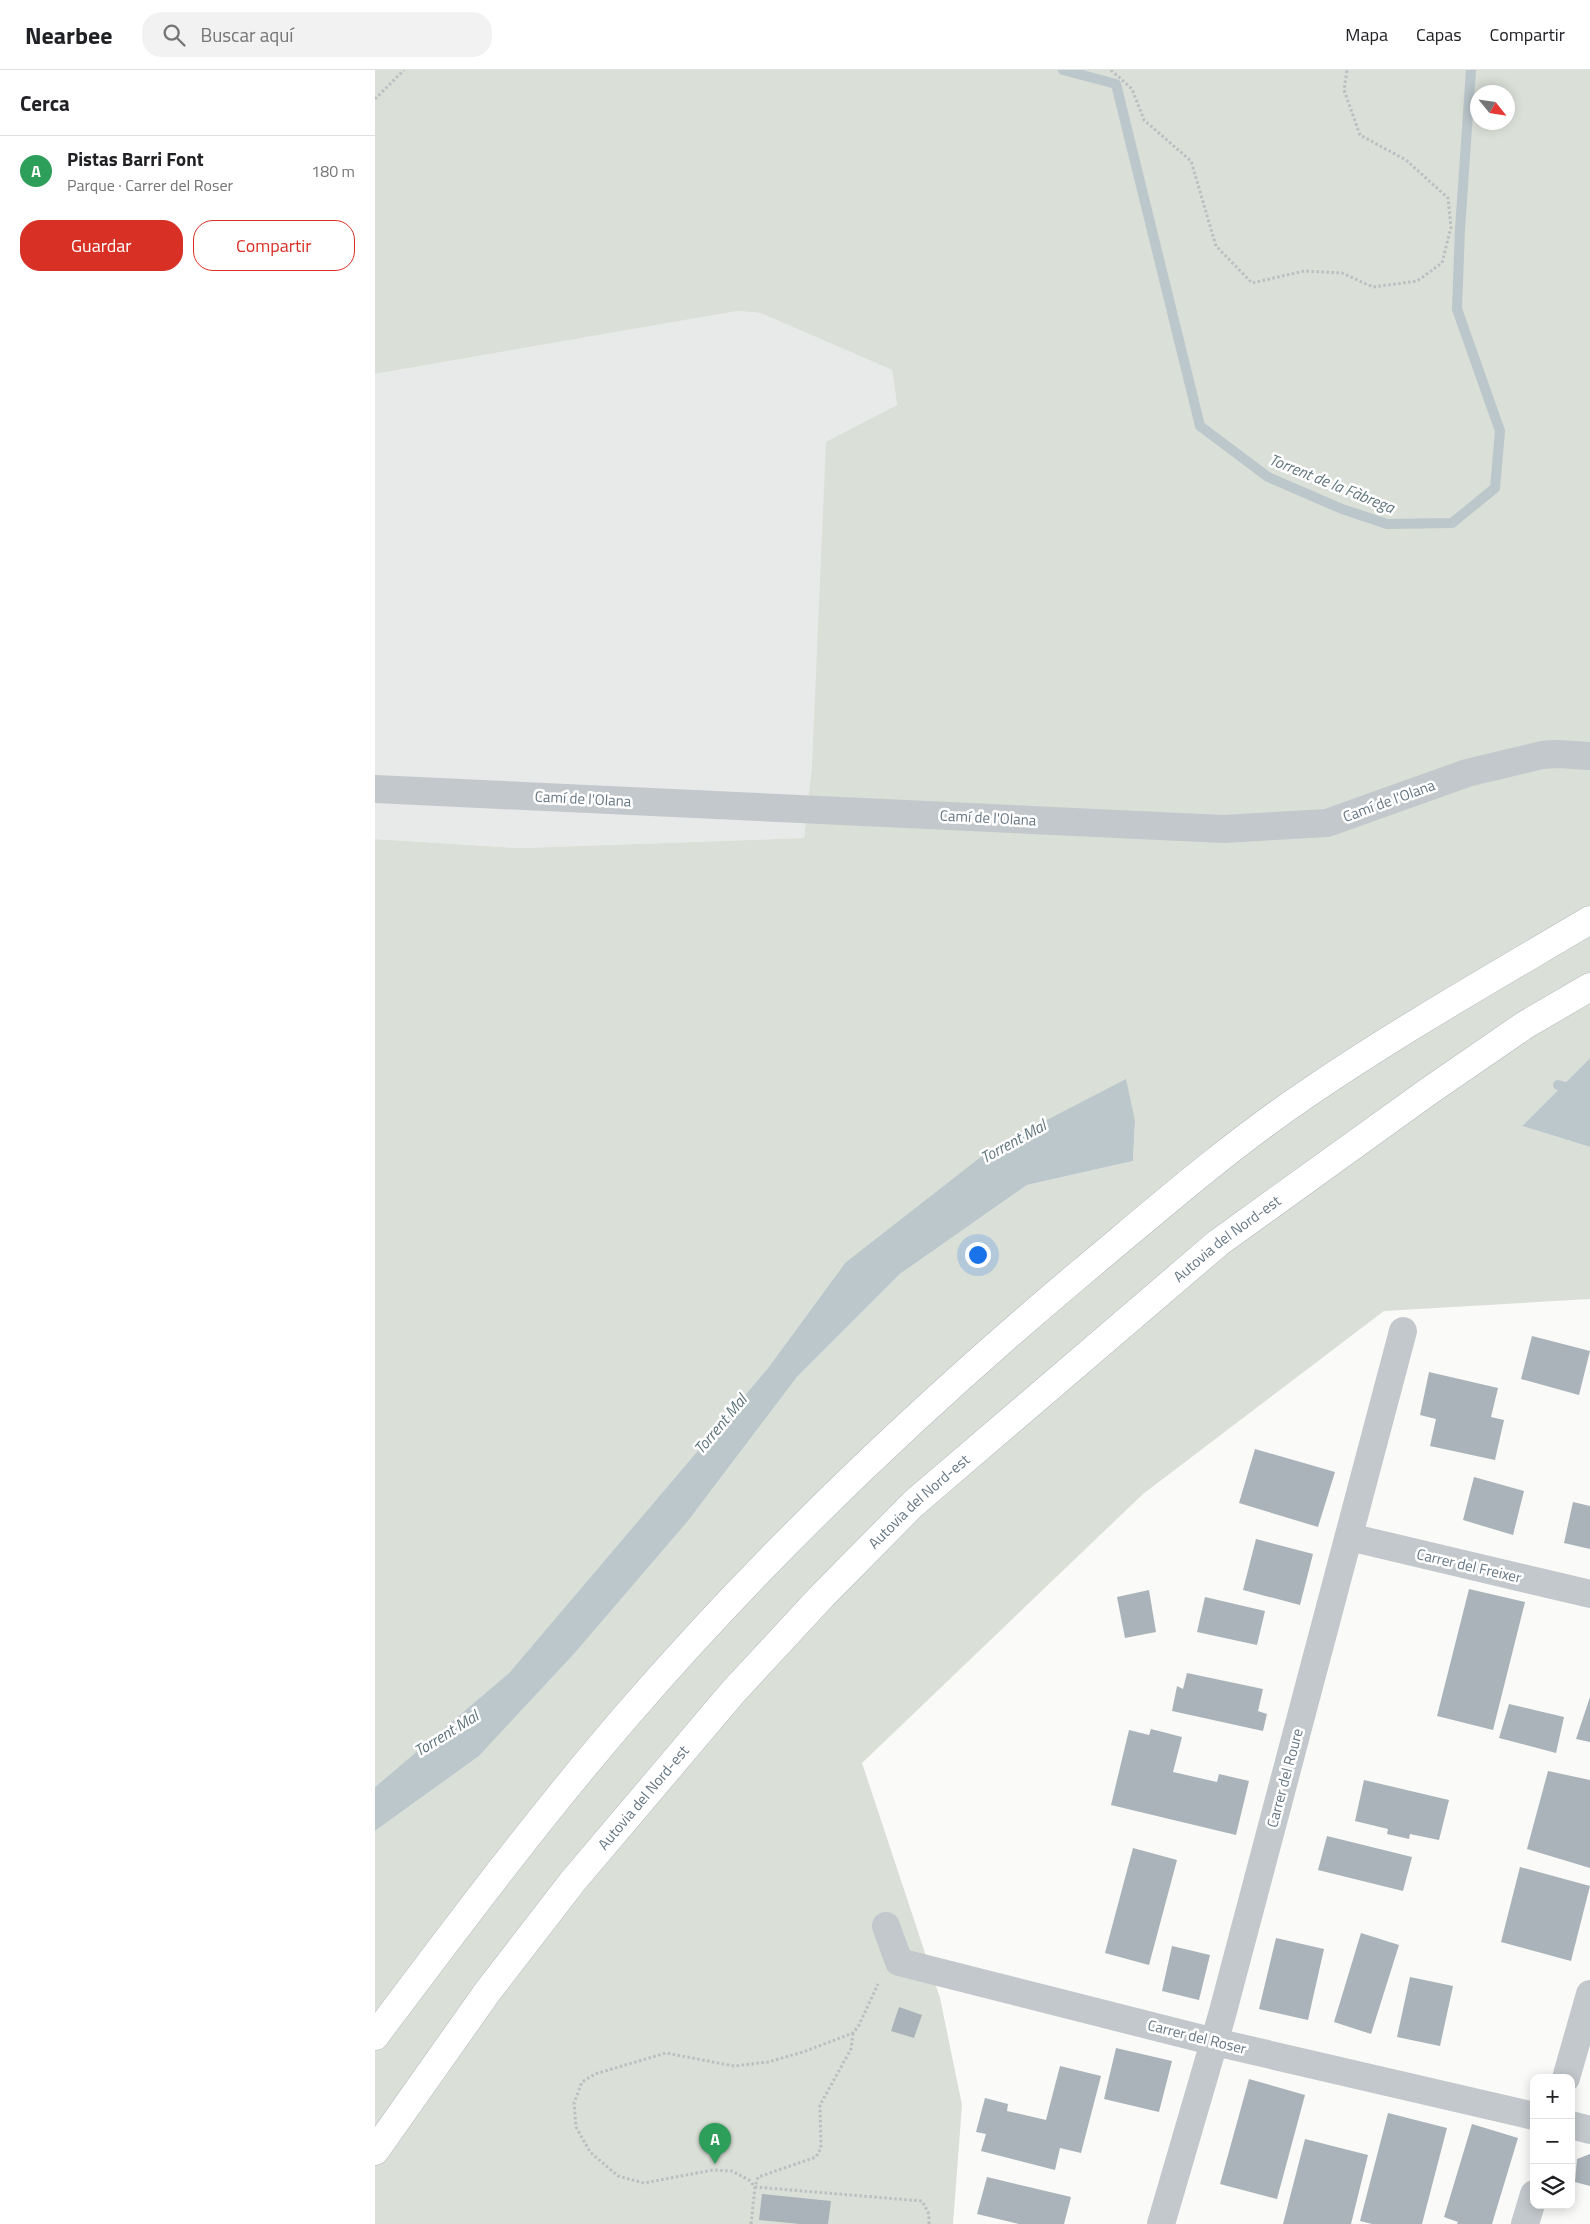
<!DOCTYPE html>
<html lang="es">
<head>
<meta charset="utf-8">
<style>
	body { margin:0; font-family:"Titillium Web",sans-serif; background:#f2f2f2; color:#202124 }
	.controls { position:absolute; right:15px; bottom:15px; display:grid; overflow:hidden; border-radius:10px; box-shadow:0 2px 12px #0003 }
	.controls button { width:45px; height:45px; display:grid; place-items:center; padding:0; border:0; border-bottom:1px solid #e0e0e0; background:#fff; color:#202124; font:25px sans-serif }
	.compass { position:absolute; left:1095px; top:15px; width:45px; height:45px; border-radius:50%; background:#fff; box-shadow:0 2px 12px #0003; rotate:120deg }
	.you { position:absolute; left:602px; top:1184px; width:18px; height:18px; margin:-12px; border:4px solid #fff; border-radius:50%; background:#1a73e8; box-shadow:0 0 0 8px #1a73e833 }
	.badge { display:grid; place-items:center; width:32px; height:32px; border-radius:50%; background:#d93025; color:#fff; font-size:16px; font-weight:700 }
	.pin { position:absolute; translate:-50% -41px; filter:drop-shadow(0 1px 2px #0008) }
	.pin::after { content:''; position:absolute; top:26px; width:18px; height:15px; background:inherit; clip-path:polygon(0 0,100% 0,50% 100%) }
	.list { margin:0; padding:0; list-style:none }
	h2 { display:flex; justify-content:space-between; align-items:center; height:65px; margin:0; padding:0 20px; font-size:21px }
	h2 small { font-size:16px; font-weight:400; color:#757577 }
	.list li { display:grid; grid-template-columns:32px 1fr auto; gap:15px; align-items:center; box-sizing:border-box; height:70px; padding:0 20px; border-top:1px solid #e0e0e0 }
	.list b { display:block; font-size:19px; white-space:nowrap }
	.list p { margin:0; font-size:16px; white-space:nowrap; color:#757577 }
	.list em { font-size:16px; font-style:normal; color:#757577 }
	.actions { display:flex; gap:10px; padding:15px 20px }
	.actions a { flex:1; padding:11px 0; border:1px solid #d93025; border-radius:20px; text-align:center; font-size:18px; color:#d93025 }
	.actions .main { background:#d93025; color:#fff }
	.icon { flex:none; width:28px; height:28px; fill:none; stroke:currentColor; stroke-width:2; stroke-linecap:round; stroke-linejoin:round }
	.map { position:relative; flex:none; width:1215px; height:2154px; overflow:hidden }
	header { display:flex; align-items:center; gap:30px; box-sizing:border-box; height:70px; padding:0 25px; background:#fff; border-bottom:1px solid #e0e0e0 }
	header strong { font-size:24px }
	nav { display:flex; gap:28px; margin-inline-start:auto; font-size:18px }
	.search { width:350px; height:45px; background:#f2f2f2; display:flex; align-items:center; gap:12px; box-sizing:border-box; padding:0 18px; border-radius:20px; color:#757577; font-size:19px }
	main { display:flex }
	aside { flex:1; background:#fff }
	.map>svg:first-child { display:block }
</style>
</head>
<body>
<header>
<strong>Nearbee</strong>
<div class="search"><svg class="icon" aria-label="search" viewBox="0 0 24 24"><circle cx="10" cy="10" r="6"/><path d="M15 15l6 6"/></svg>Buscar aquí</div>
<nav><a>Mapa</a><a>Capas</a><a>Compartir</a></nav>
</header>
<main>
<aside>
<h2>Cerca<small></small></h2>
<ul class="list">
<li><span class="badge" style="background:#2e9e5b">A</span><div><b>Pistas Barri Font</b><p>Parque · Carrer del Roser</p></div><em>180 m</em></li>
</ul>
<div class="actions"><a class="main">Guardar</a><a>Compartir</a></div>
</aside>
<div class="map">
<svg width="1215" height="2154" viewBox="0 0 1215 2154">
	<rect width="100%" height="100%" fill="#fafaf8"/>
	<!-- built -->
	<path fill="#e8e9e9" d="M361,241L385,243L517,300L522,335L437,696L429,768L144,778L0,769V304Z"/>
	<!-- green -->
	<path fill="#dadfd7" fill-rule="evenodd" d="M0,0H1215V988L1147,1056L1215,1077V1229L1009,1241L768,1424L487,1693L565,1928L587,2035L578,2154H0V1761L104,1686L199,1584L313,1451L422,1307L525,1204L652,1115L758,1091L760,1051L470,1193L393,1298L134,1603L0,1717V769L144,778L429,768L437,696L451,372L522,335L517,300L385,243L362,241L0,304ZM1102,22H1132V52H1102Z"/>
	<!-- water -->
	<path fill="#bbc7cb" d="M1215,988V1077L1147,1056Z
		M751,1009L760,1051L758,1091L652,1115L525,1204L422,1307L313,1451L199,1584L104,1686L0,1761V1717L134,1603L393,1298L470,1193L616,1079Z"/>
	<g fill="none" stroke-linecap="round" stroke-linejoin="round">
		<!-- stream -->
		<path stroke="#bbc7cb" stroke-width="10" d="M688,0L741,14L825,356L893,407L967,439L1012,454L1077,453L1120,418L1125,361L1082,239L1085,159L1096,0
			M1183,1015L1215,1025"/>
	</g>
	<!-- building -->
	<path fill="#aab3b9" d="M1157,1266L1215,1281L1204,1325L1146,1309Z
		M1054,1302L1123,1318L1116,1347L1129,1350L1120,1390L1055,1376L1061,1349L1045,1345Z
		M880,1379L960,1402L943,1457L864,1433Z
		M1099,1407L1149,1421L1138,1465L1088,1450Z
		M1198,1432L1215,1436V1479L1189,1473Z
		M881,1469L938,1484L925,1535L868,1520Z
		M1094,1519L1150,1532L1118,1660L1062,1646Z
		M774,1520L781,1562L750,1568L742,1527Z
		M830,1527L890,1541L882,1575L822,1562Z
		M812,1603L888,1619L883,1641L892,1644L888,1661L797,1641L802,1616L808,1619Z
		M1215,1627V1672L1201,1669Z
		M1134,1634L1189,1647L1181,1683L1124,1668Z
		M776,1659L807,1667L798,1702L842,1712L844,1704L874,1711L861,1765L736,1735L754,1660L774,1665Z
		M1173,1701L1215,1710V1798L1152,1779Z
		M989,1710L1074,1730L1064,1770L1035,1764L1034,1769L1012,1764L1013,1759L980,1751Z
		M952,1766L1037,1787L1028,1821L943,1800Z
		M758,1778L802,1790L774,1895L730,1883Z
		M1145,1797L1215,1816L1196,1891L1126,1872Z
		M986,1863L1024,1875L996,1964L959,1952Z
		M901,1868L949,1879L933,1950L884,1939Z
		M797,1876L835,1885L824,1930L787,1921Z
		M1035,1907L1078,1916L1065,1976L1022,1967Z
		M524,1937L547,1945L539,1968L516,1961Z
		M741,1978L797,1991L784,2042L729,2029Z
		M685,1996L726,2006L706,2083L685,2078L680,2100L606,2081L611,2064L601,2062L610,2028L633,2034L632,2041L671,2050Z
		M874,2009L930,2025L902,2129L845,2114Z
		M1013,2043L1072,2058L1047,2154H997L985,2151Z
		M1097,2054L1143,2068L1117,2154H1082L1083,2152L1069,2147Z
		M930,2069L993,2085L976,2154H908Z
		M1215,2084V2116L1200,2112L1202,2089Z
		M612,2107L696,2127L689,2154H644L602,2144Z
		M387,2124L456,2131L453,2154H425L384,2150Z"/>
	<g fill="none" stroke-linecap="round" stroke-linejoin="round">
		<defs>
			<g id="highway">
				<path d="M0,1966C82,1857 164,1747 253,1644C391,1484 546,1337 708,1201C780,1141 852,1078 930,1025C1022,962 1119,907 1215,850"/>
				<path id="s1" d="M0,2081L113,1921L198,1811L358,1622L447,1526L538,1434L843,1173L1054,1021L1150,955L1215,917"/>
			</g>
		</defs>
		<!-- highway casing -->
		<use href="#highway" stroke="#b4b9bd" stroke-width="29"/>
		<!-- path -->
		<path stroke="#bbbfc2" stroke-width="3" stroke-dasharray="2.5 2.5" stroke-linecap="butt" d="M736,0L757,19L769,50L816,91L841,176L877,213L929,201L967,203L998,217L1042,211L1067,193L1076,157L1073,128L1031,90L985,65L969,20L972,0
			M0,29L29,0
			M478,1963L476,1979L445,2035L446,2078L441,2087L383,2107L380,2117L547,2131L554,2144V2154
			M376,2154L380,2117L374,2110L357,2101L338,2100L269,2113L243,2106L215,2082L201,2057L199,2033L207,2012L220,2004L291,1983L359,1996L393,1992L428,1982L478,1963L484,1955L503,1914"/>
		<!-- street -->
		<path stroke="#c3c8cc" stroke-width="28" d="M0,719L848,759L952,753L1092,703L1167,685L1182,684L1215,686
			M974,1467L1215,1524
			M511,1856L524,1892L840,1972L1159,2046
			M1191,2008L1215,1924
			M1196,2055L1215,2060
			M786,2154L847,1945L1028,1261
			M1150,2154L1159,2124"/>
		<!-- highway -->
		<use href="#highway" stroke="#fff" stroke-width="28"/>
	</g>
	<g text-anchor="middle" stroke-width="5" stroke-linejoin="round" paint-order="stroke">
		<!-- street labels -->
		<g font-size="15" fill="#657683" stroke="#fff">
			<text transform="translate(208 729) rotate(3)" y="5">Camí de l'Olana</text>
			<text transform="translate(1014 731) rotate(-20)" y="5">Camí de l'Olana</text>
			<text transform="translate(613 748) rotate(3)" y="5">Camí de l'Olana</text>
			<text dy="5" stroke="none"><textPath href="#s1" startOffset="1254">Autovia del Nord-est</textPath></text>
			<text dy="5" stroke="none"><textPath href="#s1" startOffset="849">Autovia del Nord-est</textPath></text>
			<text transform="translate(1094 1496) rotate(13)" y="5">Carrer del Freixer</text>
			<text transform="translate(910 1708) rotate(-75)" y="5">Carrer del Roure</text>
			<text dy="5" stroke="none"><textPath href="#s1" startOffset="444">Autovia del Nord-est</textPath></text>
			<text transform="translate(822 1967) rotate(14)" y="5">Carrer del Roser</text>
		</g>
		<!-- water labels -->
		<g font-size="16" font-style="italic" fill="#60757c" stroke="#fff">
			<text transform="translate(957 413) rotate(22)" y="6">Torrent de la Fàbrega</text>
			<text transform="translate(638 1071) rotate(-29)" y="6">Torrent Mal</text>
			<text transform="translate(345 1354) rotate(-50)" y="6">Torrent Mal</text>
			<text transform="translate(71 1663) rotate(-32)" y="6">Torrent Mal</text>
		</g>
	</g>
</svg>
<div class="controls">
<button>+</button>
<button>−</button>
<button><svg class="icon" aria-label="layers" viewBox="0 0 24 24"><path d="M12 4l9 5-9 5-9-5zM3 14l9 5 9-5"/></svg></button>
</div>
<svg class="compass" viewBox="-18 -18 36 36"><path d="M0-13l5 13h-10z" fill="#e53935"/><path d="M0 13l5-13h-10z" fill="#757577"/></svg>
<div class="you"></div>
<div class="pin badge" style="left:340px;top:2094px;background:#2e9e5b">A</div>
</div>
</main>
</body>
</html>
